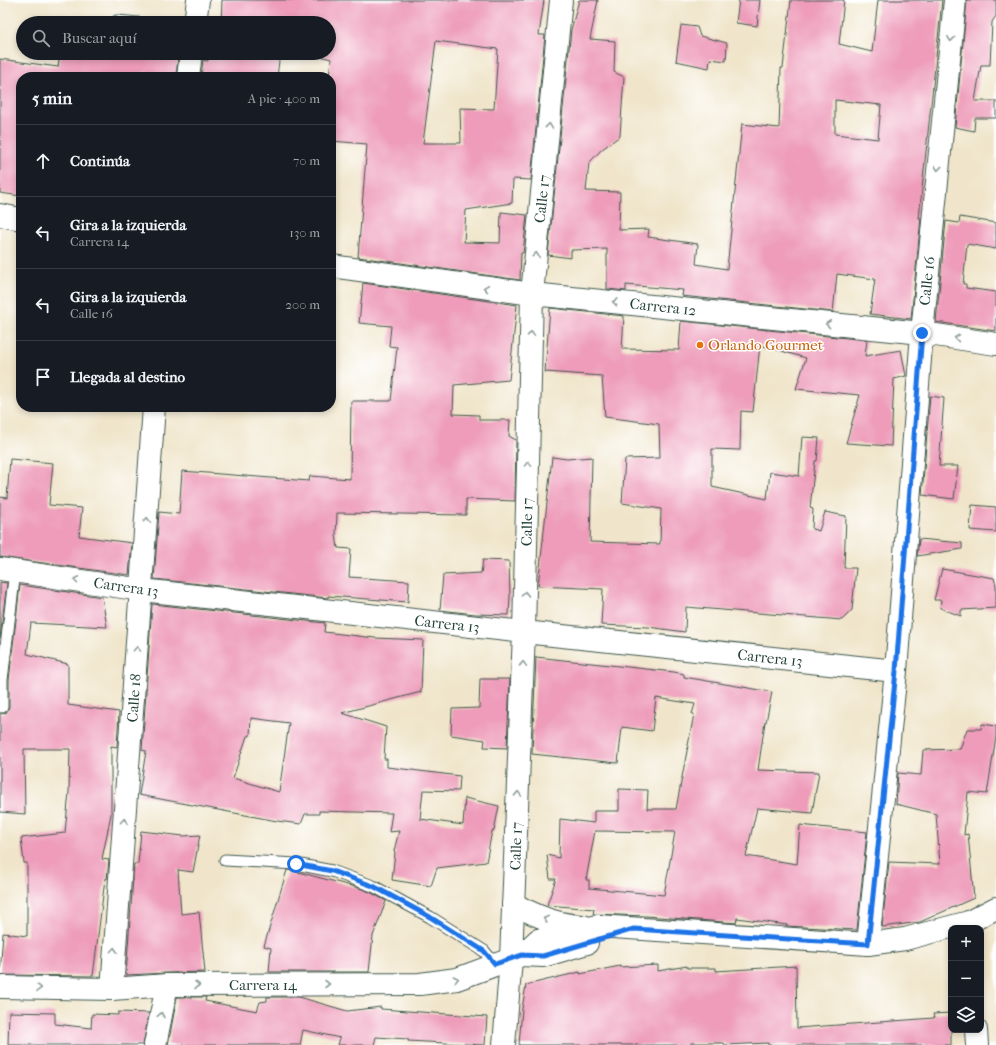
<!DOCTYPE html>
<html lang="es">
<head>
<meta charset="utf-8">
<style>
	body { margin:0; font-family:"IM FELL French Canon",serif; background:#242831; color:#f1f3f6 }
	.controls { position:absolute; right:12px; bottom:12px; display:grid; overflow:hidden; border-radius:8px; box-shadow:0 2px 6px #0003 }
	.controls button { width:36px; height:36px; display:grid; place-items:center; padding:0; border:0; border-bottom:1px solid #363941; background:#171b24; color:#f1f3f6; font:20px sans-serif }
	.stop { position:absolute; width:12px; height:12px; margin:-9px; border:3px solid #1a73e8; border-radius:50%; background:#fff }
	.stop.end { background:#1a73e8; border-color:#fff; box-shadow:0 1px 4px #0008 }
	.list { margin:0; padding:0; list-style:none }
	h2 { display:flex; justify-content:space-between; align-items:center; height:52px; margin:0; padding:0 16px; font-size:17px }
	h2 small { font-size:13px; font-weight:400; color:#9ea1a6 }
	.list li { display:grid; grid-template-columns:26px 1fr auto; gap:12px; align-items:center; box-sizing:border-box; height:72px; padding:0 16px; border-top:1px solid #363941 }
	.list b { display:block; font-size:15px; white-space:nowrap }
	.list p { margin:0; font-size:13px; white-space:nowrap; color:#9ea1a6 }
	.list em { font-size:13px; font-style:normal; color:#9ea1a6 }
	.icon { flex:none; width:22px; height:22px; fill:none; stroke:currentColor; stroke-width:2; stroke-linecap:round; stroke-linejoin:round }
	.map { position:relative; flex:none; width:996px; height:1045px; overflow:hidden }
	.search { position:absolute; background:#171b24; box-shadow:0 2px 6px #0003; left:16px; top:16px; width:320px; height:44px; display:flex; align-items:center; gap:10px; box-sizing:border-box; padding:0 14px; border-radius:22px; color:#9ea1a6; font-size:15px }
	.panel { position:absolute; background:#171b24; box-shadow:0 2px 6px #0003; left:16px; top:72px; width:320px; height:340px; border-radius:16px }
	.map>svg:first-child { display:block }
</style>
</head>
<body>
<div class="map">
<svg width="996" height="1045" viewBox="0 0 996 1045">
	<rect width="100%" height="100%" fill="#fff"/>
	<filter id="ink" filterUnits="userSpaceOnUse"><feTurbulence type="fractalNoise" baseFrequency=".025" numOctaves="2"/><feDisplacementMap in="SourceGraphic" scale="8" xChannelSelector="R" yChannelSelector="G"/><feConvolveMatrix kernelMatrix="1 2 1 2 8 2 1 2 1" color-interpolation-filters="sRGB"/></filter>
	<filter id="wash" filterUnits="userSpaceOnUse"><feTurbulence type="fractalNoise" baseFrequency=".012" numOctaves="4" result="noise"/><feDisplacementMap in="SourceGraphic" scale="16" xChannelSelector="R" yChannelSelector="G"/><feGaussianBlur stdDeviation="0.9" result="paint"/><feColorMatrix in="noise" values="0 0 0 0 0 0 0 0 0 0 0 0 0 0 0 0 0 1.4 0 .05"/><feComposite in="paint" operator="in"/></filter>
	<g filter="url(#wash)">
		<rect width="100%" height="100%" fill="#f0e5ca"/>
		<g id="blocks">
			<!-- building -->
			<path fill="#ee9cba" fill-rule="evenodd" d="M222,0H544L539,35H545L531,180L513,179L512,203L466,210L464,242L500,243L501,212L527,215L523,253H521L520,280L358,257L367,144L331,141V77H329L331,59L309,53H329V23H221ZM436,41L498,49L494,109L460,108L461,143H423Z
				M579,0H598L590,39L615,41L614,72L624,77L620,136L601,150L589,163L586,191L620,192L619,230L649,229L648,237L698,244L696,264L727,269L742,124L779,128L781,68H783L791,0H844L839,44L872,52L878,0H942L919,218H921L911,319L870,314L875,279L837,274L833,312L682,296L683,290L626,285V291L607,289V249L571,250V258L548,255L571,30ZM835,100L881,105L878,139L835,134Z
				M739,0H760L757,26L736,23Z
				M967,0H996V16L992,22L990,65H981L975,101H996V118H975L974,131L955,127Z
				M681,25L697,27L700,36L727,43L726,61L710,59L709,68L676,61Z
				M60,53H121L148,57V53H157L178,56L176,77L145,72V77H21V196L0,193V59L58,67Z
				M209,53H280L277,77H201L203,60L208,61Z
				M960,217L996,223V249L967,244L963,284H966V288L996,292V331L936,322L946,221L959,223Z
				M363,283L517,305L509,380L454,385L453,414L479,415V420H510L509,436L516,440L515,501L466,499V515L337,513L336,535L338,548L351,549L349,577L409,581L408,602L328,596V598L154,579L159,512L179,514L182,471L309,481L310,476L350,479L351,401H391L397,347L389,346L391,326L359,323Z
				M550,308L624,316L622,349L679,350L681,321L867,340L865,356L901,350L906,376L894,379L891,446L846,443L860,395L796,389L806,358L760,345L753,412L741,411L740,450L712,449V487L767,499L770,472L799,476L802,437L819,438L817,461H815L810,508L813,509L812,529L819,531L825,512L846,516L844,568H856L852,610L842,620L686,607L685,632L648,627L601,625L603,589L538,586L552,457L567,459L592,457L590,542L660,544L661,509L622,503L625,459L660,458L659,424L605,417L602,376L545,372Z
				M930,396L944,398L939,466H958L954,499L922,495Z
				M10,459L53,463L49,505L82,508L79,536L132,543L129,575L0,557V497L7,498Z
				M972,505L996,507V532L970,530Z
				M919,539L962,543V549L917,556Z
				M483,560L509,561L510,596L509,615L475,614L440,610L443,575L481,573Z
				M942,569L994,578L996,585V608L961,610V616L940,608L941,600H934Z
				M0,582L7,583L0,638Z
				M20,585L102,597L107,627L31,623L27,654L68,664V705L119,712L117,747L111,746V814L102,859L109,860L107,879H105L93,976L0,975L3,933L27,936V863H24L21,838L65,833L69,792L70,749H24L25,814L0,812V714L6,713L9,707V680Z
				M152,604L325,623L324,632L375,638L423,640L421,692L342,713L386,727L384,759H387V767L460,776L459,791L423,790L420,819L463,825L465,798L499,806L494,831H492L486,862L437,868L431,886L392,880L395,852L394,851L399,831L389,832L392,813L319,811V814H305L301,824L277,821L139,795L146,751L142,750ZM251,718L289,723L279,792L233,778L247,736H250Z
				M536,657L674,672L684,674V677L772,692L766,722H765L758,770L819,772L812,813L757,808L746,856L797,864L800,825L867,832L857,930L786,926L787,925L737,918L736,923L646,916L593,914L594,909L547,905L556,879H550L547,855L559,858L560,819L594,823V811H619V789L648,790L647,809H676L694,714H692L695,704L656,698L652,731L622,727L618,763L532,754ZM595,831L675,832L664,895L589,888V880H586Z
				M480,679H510L507,748L484,747L485,740L451,735L452,709L479,708Z
				M982,724L996,726V737L987,794L968,792L964,835L968,834L974,898L920,922L882,927L889,862L940,864L936,814L896,804L898,773L921,775L923,750L960,749L967,729H981Z
				M141,831L183,836L200,835L193,872L178,870L181,914L199,912L205,972L166,973L126,975L134,864H138Z
				M287,870L294,871L359,888L370,892L386,901L373,936L369,972H269L271,948L264,946Z
				M658,965V971L687,966V968H716V971L796,966L797,1028L934,1018L933,1014L951,1013V1045H768V1043L725,1045L724,1043H691V1045H519L522,1009L526,985L580,972V974L620,966V967Z
				M177,997H206L205,1001L257,1011L260,1002L267,1001V997H299L347,1011L381,1007V1009L487,1017L485,1045L445,1043L408,1041V1039L376,1037L374,1045H338L340,1038L303,1030L300,1045H168Z
				M9,1012L55,1013V1024L91,1028L92,1014L118,1015V1012L149,1013L143,1045H8Z"/>
		</g>
	</g>
	<g filter="url(#ink)">
		<use href="#blocks" fill-opacity="0" stroke="#3e564a" stroke-width="1"/>
		<g fill="none" stroke-linecap="round" stroke-linejoin="round">
			<defs>
				<path id="service" d="M117,21L138,23
					M2,707V680L15,571
					M225,860L296,864L332,871L373,886L430,917L484,951L495,964"/>
				<path id="minor" d="M195,23L198,0
					M188,77L191,53
					M0,215L21,219
					M331,266L532,294L922,333L996,344
					M0,569L142,590L524,632L896,671
					M868,944L896,671L922,333L955,0
					M112,989L154,407
					M976,1030L977,1045
					M155,1045L167,985
					M504,1045L511,959L524,632L532,294L561,0"/>
				<path id="tertiary" d="M513,904C537,916 556,925 583,926
					M522,955L543,956L587,943
					M0,987L112,989L167,985L420,984L457,979L522,955L538,940L598,926L868,944L905,939L969,922L996,908"/>
			</defs>
			<!-- service casing -->
			<use href="#service" stroke="#3e564a" stroke-width="13"/>
			<!-- minor casing -->
			<use href="#minor" stroke="#3e564a" stroke-width="24"/>
			<!-- tertiary casing -->
			<use href="#tertiary" stroke="#3e564a" stroke-width="24"/>
			<!-- service -->
			<use href="#service" stroke="#fff" stroke-width="11"/>
			<!-- minor -->
			<use href="#minor" stroke="#fff" stroke-width="22"/>
			<!-- tertiary -->
			<use href="#tertiary" stroke="#fff" stroke-width="22"/>
		</g>
		<!-- one-way arrows -->
		<defs><path id="oneway-chevron" d="M-2-3.5L2.5 0L-2 3.5" fill="none" stroke-width="1.6" stroke-linecap="round" stroke-linejoin="round"/></defs>
		<g stroke="#8f9e9a">
			<use href="#oneway-chevron" transform="translate(951 39) rotate(96)"/>
			<use href="#oneway-chevron" transform="translate(549 126) rotate(-84)"/>
			<use href="#oneway-chevron" transform="translate(938 168) rotate(96)"/>
			<use href="#oneway-chevron" transform="translate(536 255) rotate(-84)"/>
			<use href="#oneway-chevron" transform="translate(486 288) rotate(-172)"/>
			<use href="#oneway-chevron" transform="translate(615 302) rotate(-174)"/>
			<use href="#oneway-chevron" transform="translate(828 324) rotate(-174)"/>
			<use href="#oneway-chevron" transform="translate(531 334) rotate(-89)"/>
			<use href="#oneway-chevron" transform="translate(957 338) rotate(-172)"/>
			<use href="#oneway-chevron" transform="translate(528 464) rotate(-89)"/>
			<use href="#oneway-chevron" transform="translate(147 520) rotate(-86)"/>
			<use href="#oneway-chevron" transform="translate(76 580) rotate(-172)"/>
			<use href="#oneway-chevron" transform="translate(525 594) rotate(-89)"/>
			<use href="#oneway-chevron" transform="translate(137 649) rotate(-86)"/>
			<use href="#oneway-chevron" transform="translate(523 664) rotate(-88)"/>
			<use href="#oneway-chevron" transform="translate(518 794) rotate(-88)"/>
			<use href="#oneway-chevron" transform="translate(124 821) rotate(-86)"/>
			<use href="#oneway-chevron" transform="translate(546 919) rotate(-164)"/>
			<use href="#oneway-chevron" transform="translate(114 950) rotate(-86)"/>
			<use href="#oneway-chevron" transform="translate(456 979) rotate(-14)"/>
			<use href="#oneway-chevron" transform="translate(327 984)"/>
			<use href="#oneway-chevron" transform="translate(197 985)"/>
			<use href="#oneway-chevron" transform="translate(39 988) rotate(1)"/>
			<use href="#oneway-chevron" transform="translate(161 1015) rotate(-79)"/>
		</g>
	</g>
	<g fill="none" stroke-linecap="round" stroke-linejoin="round" filter="url(#ink)">
		<!-- route -->
		<path stroke="#1a73e8" stroke-width="5" d="M296,864L332,871L373,886L430,917L484,951L495,964L522,955L543,956L634,929L868,944L896,671L922,333"/>
	</g>
	<!-- markers -->
	<circle fill="#e8710a" stroke="#fff" stroke-width="1.5" cx="700" cy="345" r="4"/>
	<g text-anchor="middle" stroke-width="3" stroke-linejoin="round" paint-order="stroke">
		<!-- street labels -->
		<g font-size="15" fill="#1f3d34" stroke="#fff">
			<text transform="translate(542 199) rotate(-84)" y="5">Calle 17</text>
			<text transform="translate(927 281) rotate(-84)" y="5">Calle 16</text>
			<text transform="translate(663 307) rotate(6)" y="5">Carrera 12</text>
			<text transform="translate(527 522) rotate(-89)" y="5">Calle 17</text>
			<text transform="translate(126 587) rotate(8)" y="5">Carrera 13</text>
			<text transform="translate(447 624) rotate(6)" y="5">Carrera 13</text>
			<text transform="translate(770 658) rotate(6)" y="5">Carrera 13</text>
			<text transform="translate(134 698) rotate(-86)" y="5">Calle 18</text>
			<text transform="translate(516 846) rotate(-88)" y="5">Calle 17</text>
			<text x="263" y="990">Carrera 14</text>
		</g>
		<!-- food labels -->
		<g font-size="15" fill="#c56008" stroke="#fff" text-anchor="start">
			<text x="708" y="350">Orlando Gourmet</text>
		</g>
	</g>
</svg>
<div class="controls">
<button>+</button>
<button>−</button>
<button><svg class="icon" aria-label="layers" viewBox="0 0 24 24"><path d="M12 4l9 5-9 5-9-5zM3 14l9 5 9-5"/></svg></button>
</div>
<div class="stop" style="left:296px;top:864px"></div>
<div class="stop end" style="left:922px;top:333px"></div>
<div class="search"><svg class="icon" aria-label="search" viewBox="0 0 24 24"><circle cx="10" cy="10" r="6"/><path d="M15 15l6 6"/></svg>Buscar aquí</div>
<section class="panel">
<h2>5 min<small>A pie · 400 m</small></h2>
<ul class="list">
<li><svg class="icon" aria-label="ahead" viewBox="0 0 24 24"><path d="M12 20V5M6 11l6-6 6 6"/></svg><div><b>Continúa</b></div><em>70 m</em></li>
<li><svg class="icon" aria-label="left" viewBox="0 0 24 24"><path d="M17 20v-9H6M10 6l-5 5 5 5"/></svg><div><b>Gira a la izquierda</b><p>Carrera 14</p></div><em>130 m</em></li>
<li><svg class="icon" aria-label="left" viewBox="0 0 24 24"><path d="M17 20v-9H6M10 6l-5 5 5 5"/></svg><div><b>Gira a la izquierda</b><p>Calle 16</p></div><em>200 m</em></li>
<li><svg class="icon" aria-label="arrive" viewBox="0 0 24 24"><path d="M6 21V4h12l-3 4 3 4H6"/></svg><div><b>Llegada al destino</b></div></li>
</ul>
</section>
</div>
</body>
</html>
